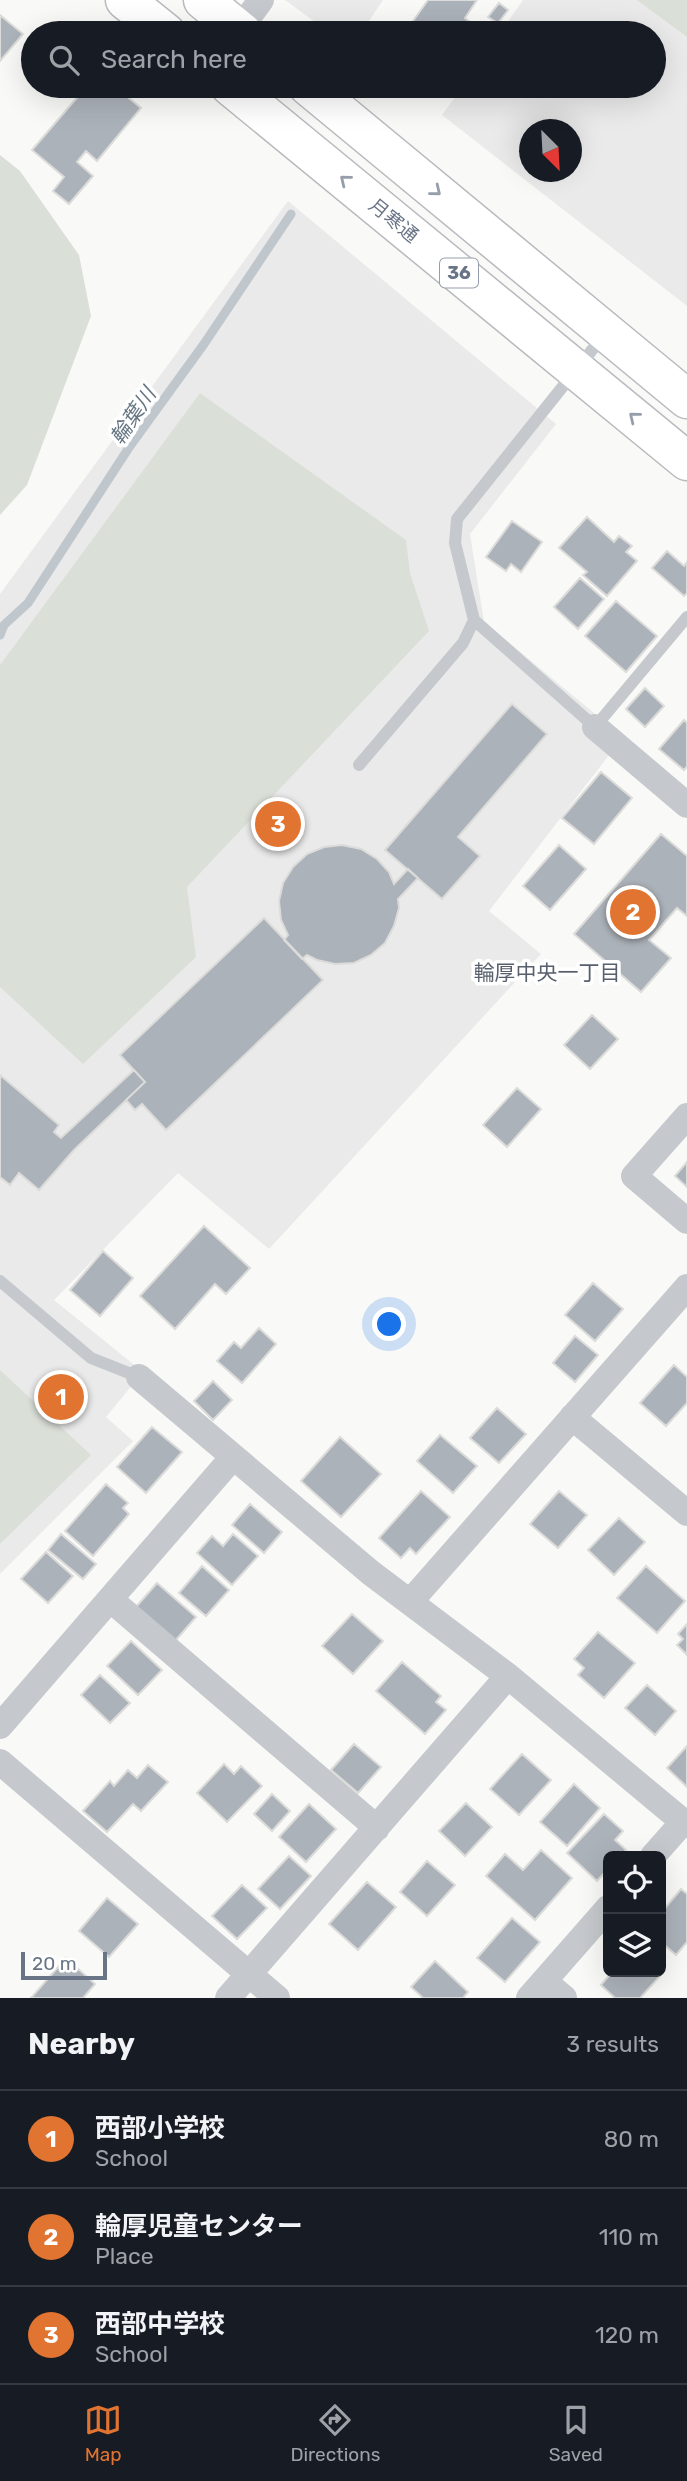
<!DOCTYPE html>
<html lang="en">
<head>
<meta charset="utf-8">
<style>
	body { margin:0; font-family:Rubik,"Noto Sans JP",sans-serif; background:#242831; color:#f1f3f6 }
	.controls { position:absolute; right:21px; bottom:21px; display:grid; overflow:hidden; border-radius:10px; box-shadow:0 7px 28px #0002 }
	.controls button { width:63px; height:63px; display:grid; place-items:center; padding:0; border:0; border-bottom:2px solid #363941; background:#171b24; color:#f1f3f6; font:35px sans-serif }
	.compass { position:absolute; left:519px; top:119px; width:63px; height:63px; border-radius:50%; background:#171b24; box-shadow:0 7px 28px #0002; rotate:156deg }
	.scale { position:absolute; left:21px; bottom:18px; width:86px; box-sizing:border-box; padding-left:7px; border:4px solid #697587; border-top:0; font-size:19px; line-height:24px; white-space:nowrap; color:#697587; -webkit-text-stroke:5px #fff; paint-order:stroke }
	.you { position:absolute; left:390px; top:1325px; width:24px; height:24px; margin:-18px; border:5px solid #fff; border-radius:50%; background:#1a73e8; box-shadow:0 0 0 10px #1a73e833 }
	.badge { display:grid; place-items:center; width:46px; height:46px; border-radius:50%; background:#e07430; color:#fff; font-size:23px; font-weight:700 }
	.pin { position:absolute; translate:-50% -50%; border:4px solid #fff; box-shadow:0 2px 7px #0006 }
	.list { margin:0; padding:0; list-style:none }
	h2 { display:flex; justify-content:space-between; align-items:center; height:91px; margin:0; padding:0 28px; font-size:30px }
	h2 small { font-size:23px; font-weight:400; color:#9ea1a6 }
	.list li { display:grid; grid-template-columns:46px 1fr auto; gap:21px; align-items:center; box-sizing:border-box; height:98px; padding:0 28px; border-top:2px solid #363941 }
	.list b { display:block; font-size:26px; white-space:nowrap }
	.list p { margin:0; font-size:23px; white-space:nowrap; color:#9ea1a6 }
	.list em { font-size:23px; font-style:normal; color:#9ea1a6 }
	.icon { flex:none; width:38px; height:38px; fill:none; stroke:currentColor; stroke-width:2; stroke-linecap:round; stroke-linejoin:round }
	.map { position:relative; flex:none; width:687px; height:1998px; overflow:hidden }
	.search { position:absolute; background:#171b24; box-shadow:0 7px 28px #0002; left:21px; right:21px; top:21px; height:77px; display:flex; align-items:center; gap:18px; box-sizing:border-box; padding:0 24px; border-radius:38px; color:#9ea1a6; font-size:26px }
	.sheet { height:385px; background:#171b24 }
	nav { display:flex; justify-content:space-around; align-items:center; box-sizing:border-box; height:98px; border-top:2px solid #363941; background:#171b24; font-size:19px; color:#9ea1a6 }
	nav a { display:grid; justify-items:center; gap:4px }
	nav .on { color:#e07430 }
	.map>svg:first-child { display:block }
</style>
</head>
<body>
<div class="map">
<svg width="687" height="1998" viewBox="0 0 687 1998">
	<rect width="100%" height="100%" fill="#f9f9f7"/>
	<!-- built -->
	<path fill="#eaeaea" fill-rule="evenodd" d="M285,0H383L361,33H330Z
		M523,0H663L687,18V306L442,115L463,86H654V33H500ZM530,130H572V172H530Z
		M288,201L556,424L470,534L484,622L623,737L489,911L541,954L269,1249L178,1173L54,1300L143,1372L106,1417L133,1441L0,1574V594Z"/>
	<!-- green -->
	<path fill="#dae0d8" d="M637,0H687V37Z
		M0,155L20,171L79,255L91,316L27,485L0,515Z
		M200,393L406,540L410,573L429,631L187,887L196,957L83,1064L0,987V665Z
		M0,1370L91,1455L0,1544Z"/>
	<g fill="none" stroke-linecap="round" stroke-linejoin="round">
		<!-- stream -->
		<path stroke="#bfc7cd" stroke-width="9" d="M0,635L4,625L28,603L130,446L204,344L291,214"/>
	</g>
	<!-- building -->
	<path fill="#acb2b9" stroke="#dbdbd9" stroke-width="2" d="M428,0H477L465,18L475,26L470,33H409L406,31Z
		M499,3L508,10L498,23L488,17Z
		M0,15L23,34L0,61Z
		M87,86H114L141,108L97,161L86,151L77,162L93,176L69,204L53,191L64,177L32,150Z
		M587,517L614,542L619,536L632,546L626,552L637,561L607,596L583,575L587,572L559,548Z
		M512,521L542,542L521,572L511,564L506,571L486,557Z
		M667,551L684,566L687,562V593L684,596L652,568Z
		M580,578L604,599L578,629L554,607Z
		M616,601L657,636L626,672L585,636Z
		M645,688L664,706L645,727L626,709Z
		M512,704L547,734L458,837L480,856L442,899L385,850Z
		M684,720L687,723V766L684,770L659,749Z
		M601,772L632,798L594,844L562,818Z
		M661,834L687,856V916L677,908L649,940L671,958L641,992L574,934Z
		M342,845L361,849L377,859L389,872L394,884L408,869L418,878L398,899L399,908L394,926L385,943L371,955L354,963L335,964L317,960L307,955L302,959L284,940L288,935L281,920L279,901L283,883L293,867L307,854L324,847Z
		M559,845L586,869L550,910L523,886Z
		M264,918L323,980L166,1130L142,1104L135,1110L126,1100L145,1082L120,1055Z
		M592,1015L618,1039L590,1069L564,1045Z
		M134,1070L145,1082L74,1150L39,1190L19,1173L10,1185L0,1177V1075L59,1125L54,1132L61,1138Z
		M517,1088L541,1109L507,1147L483,1125Z
		M687,1162V1187L675,1176Z
		M204,1226L250,1268L226,1294L215,1284L175,1329L140,1296Z
		M103,1251L133,1278L100,1316L70,1290Z
		M593,1283L623,1309L595,1341L565,1315Z
		M259,1328L276,1344L242,1383L217,1361L234,1342L241,1348Z
		M575,1336L598,1355L575,1382L553,1363Z
		M674,1365L687,1377V1403L666,1426L640,1403Z
		M213,1381L232,1400L213,1420L194,1401Z
		M497,1408L526,1434L499,1463L470,1438Z
		M152,1427L182,1452L146,1493L117,1467Z
		M440,1435L477,1466L453,1493L417,1461Z
		M340,1437L381,1474L341,1517L301,1481Z
		M106,1484L128,1503L123,1508L129,1514L93,1556L65,1531Z
		M421,1491L450,1517L416,1554L410,1548L401,1558L379,1538Z
		M559,1491L587,1515L558,1548L530,1524Z
		M250,1504L282,1532L264,1553L232,1525Z
		M619,1518L645,1542L614,1575L588,1550Z
		M61,1534L96,1564L83,1579L48,1550Z
		M233,1534L258,1556L232,1585L197,1553L212,1536L223,1546Z
		M46,1552L73,1576L48,1603L21,1579Z
		M202,1566L229,1590L206,1616L179,1593Z
		M646,1566L685,1601L657,1633L617,1598Z
		M157,1583L196,1617L175,1641L136,1607Z
		M352,1614L383,1641L353,1674L322,1646Z
		M687,1624V1655L677,1645L683,1639L678,1634Z
		M598,1632L635,1663L604,1698L578,1675L584,1668L574,1659Z
		M131,1641L162,1670L138,1695L107,1666Z
		M402,1662L441,1696L436,1702L446,1710L425,1734L376,1691Z
		M100,1675L130,1703L110,1723L81,1695Z
		M647,1685L676,1711L655,1735L625,1708Z
		M354,1744L381,1767L358,1793L331,1770Z
		M687,1746V1787L667,1768Z
		M522,1754L551,1780L519,1815L490,1789Z
		M224,1764L234,1774L241,1766L262,1786L227,1822L197,1793Z
		M148,1765L168,1782L141,1811L133,1804L107,1832L83,1811L110,1781L114,1786L128,1770L137,1778Z
		M574,1784L600,1808L567,1846L540,1822Z
		M272,1794L290,1811L272,1831L254,1814Z
		M466,1803L492,1827L465,1856L439,1831Z
		M309,1804L336,1829L306,1862L279,1837Z
		M604,1814L623,1831L615,1840L626,1850L620,1856H608V1869L597,1881L567,1853Z
		M541,1850L572,1878L535,1920L486,1876L505,1854L523,1870Z
		M289,1856L311,1876L280,1909L258,1889Z
		M427,1861L455,1885L427,1916L400,1892Z
		M367,1882L396,1907L358,1950L329,1924Z
		M242,1885L267,1908L237,1939L212,1916Z
		M681,1889L687,1894V1942L676,1955L661,1942V1913Z
		M107,1898L138,1924L109,1957L79,1931Z
		M512,1918L540,1942L505,1982L477,1958Z
		M66,1958L95,1984L83,1998H31Z
		M435,1961L468,1992L463,1998H423L411,1987Z
		M612,1972H657L661,1975L640,1998H615L601,1985Z"/>
	<g fill="none" stroke-linecap="round" stroke-linejoin="round">
		<defs>
			<path id="highway" d="M125,0L166,33
				M203,0L243,33
				M230,86L687,461
				M308,86L687,399"/>
		</defs>
		<!-- highway casing -->
		<use href="#highway" stroke="#b8babe" stroke-width="41"/>
		<!-- lane -->
		<path stroke="#c5c8cc" stroke-width="12" d="M474,620L595,727L687,617
			M359,765L463,643L474,620L455,543L457,519L604,335
			M0,1281L91,1358L139,1377"/>
		<!-- street -->
		<path stroke="#c5c8cc" stroke-width="26" d="M239,30L261,0
			M595,727L687,805
			M687,1116L634,1176L687,1221
			M139,1377L371,1573L508,1676L687,1825
			M572,1417L687,1513
			M111,1600L377,1828
			M410,1602L687,1287
			M0,1726L233,1457
			M0,1762L277,1998
			M653,1856L683,1822
			M544,1981L564,1998
			M228,1998L508,1676
			M529,1998L608,1908"/>
		<!-- highway -->
		<use href="#highway" stroke="#fff" stroke-width="38"/>
	</g>
	<!-- one-way arrows -->
	<defs><path id="oneway-chevron" d="M-2-3.5L2.5 0L-2 3.5" fill="none" stroke-width="1.6" stroke-linecap="round" stroke-linejoin="round" transform="scale(1.75)"/></defs>
	<g stroke="#969eab">
		<use href="#oneway-chevron" transform="translate(345 180) rotate(-141)"/>
		<use href="#oneway-chevron" transform="translate(436 191) rotate(39)"/>
		<use href="#oneway-chevron" transform="translate(634 417) rotate(-141)"/>
	</g>
	<g text-anchor="middle" stroke-width="7" stroke-linejoin="round" paint-order="stroke">
		<!-- shield labels -->
		<rect fill="#fff" stroke="#969eab" stroke-width="2" x="440" y="258.5" width="38" height="29" rx="5"/>
		<g font-size="18" font-weight="bold" fill="#697587">
			<text x="459" y="279">36</text>
		</g>
		<!-- street labels -->
		<g font-size="19" fill="#697587" stroke="#fff">
			<text transform="translate(394 220) rotate(39)" y="7">月寒通</text>
		</g>
		<!-- water labels -->
		<g font-size="21" font-style="italic" fill="#657682" stroke="#fff">
			<text transform="translate(133 416) rotate(-56)" y="7">輪葉川</text>
		</g>
		<!-- neighbourhood labels -->
		<g font-size="21" fill="#575f6c" stroke="#fff">
			<text x="547" y="980">輪厚中央一丁目</text>
		</g>
	</g>
</svg>
<div class="controls">
<button><svg class="icon" aria-label="locate" viewBox="0 0 24 24"><circle cx="12" cy="12" r="6"/><path d="M12 2v4M12 18v4M2 12h4M18 12h4"/></svg></button>
<button><svg class="icon" aria-label="layers" viewBox="0 0 24 24"><path d="M12 4l9 5-9 5-9-5zM3 14l9 5 9-5"/></svg></button>
</div>
<svg class="compass" viewBox="-18 -18 36 36"><path d="M0-13l5 13h-10z" fill="#e53935"/><path d="M0 13l5-13h-10z" fill="#9ea1a6"/></svg>
<div class="scale">20 m</div>
<div class="you"></div>
<div class="pin badge" style="left:61px;top:1397px">1</div>
<div class="pin badge" style="left:633px;top:912px">2</div>
<div class="pin badge" style="left:278px;top:824px">3</div>
<div class="search"><svg class="icon" aria-label="search" viewBox="0 0 24 24"><circle cx="10" cy="10" r="6"/><path d="M15 15l6 6"/></svg>Search here</div>
</div>
<section class="sheet">
<h2>Nearby<small>3 results</small></h2>
<ul class="list">
<li><span class="badge">1</span><div><b>西部小学校</b><p>School</p></div><em>80 m</em></li>
<li><span class="badge">2</span><div><b>輪厚児童センター</b><p>Place</p></div><em>110 m</em></li>
<li><span class="badge">3</span><div><b>西部中学校</b><p>School</p></div><em>120 m</em></li>
</ul>
</section>
<nav>
<a class="on"><svg class="icon" aria-label="map" viewBox="0 0 24 24"><path d="M3 6l6-2 6 2 6-2v14l-6 2-6-2-6 2zM9 4v14M15 6v14"/></svg>Map</a>
<a><svg class="icon" aria-label="directions" viewBox="0 0 24 24"><path d="M12 3l9 9-9 9-9-9zM9 14v-3h6M13 9l2 2-2 2"/></svg>Directions</a>
<a><svg class="icon" aria-label="saved" viewBox="0 0 24 24"><path d="M7 4h10v16l-5-4-5 4z"/></svg>Saved</a>
</nav>
</body>
</html>
